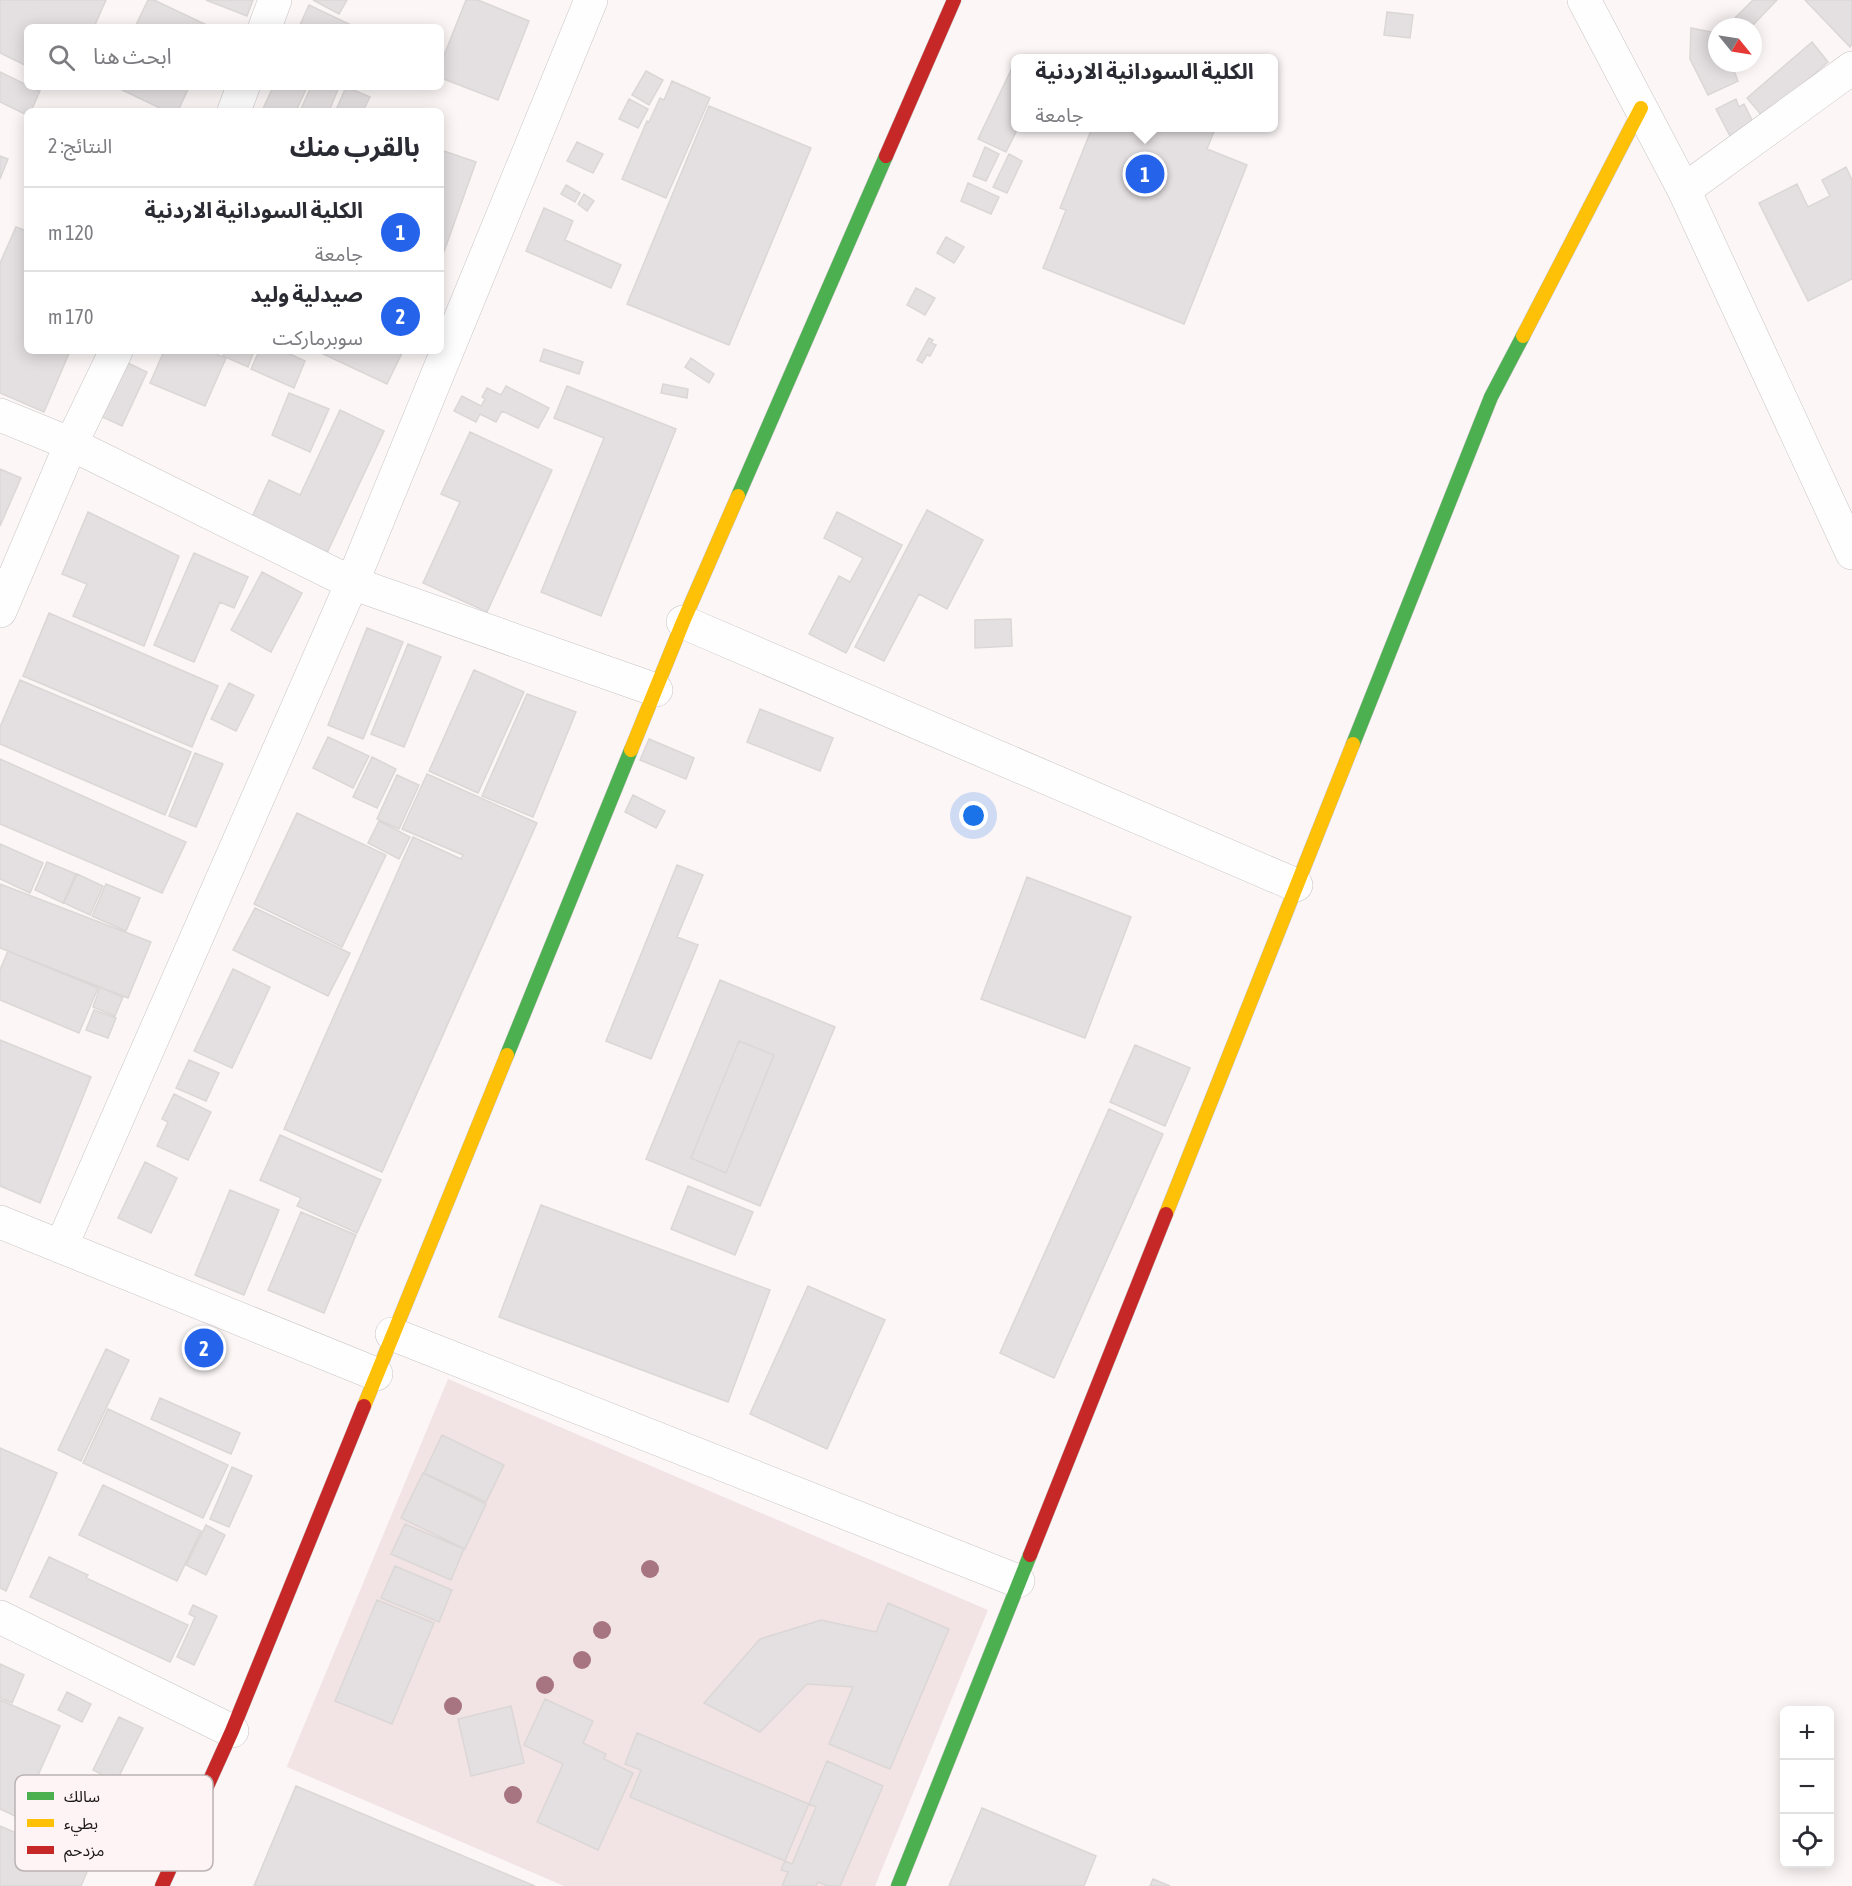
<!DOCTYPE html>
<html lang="ar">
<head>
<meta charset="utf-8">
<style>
	body { margin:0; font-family:"Asap Condensed","Noto Sans Arabic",sans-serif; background:#f7f7f7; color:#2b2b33; direction:rtl }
	.controls { position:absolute; right:18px; bottom:18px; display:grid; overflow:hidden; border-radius:9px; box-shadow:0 3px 15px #0003 }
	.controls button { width:54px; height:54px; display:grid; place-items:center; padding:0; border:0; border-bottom:2px solid #e1e1e2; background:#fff; color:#2b2b33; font:30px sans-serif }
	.compass { position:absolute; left:1708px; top:18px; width:54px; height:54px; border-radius:50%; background:#fff; box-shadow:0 3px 15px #0003; rotate:120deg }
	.you { position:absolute; left:974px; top:816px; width:21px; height:21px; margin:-15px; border:4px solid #fff; border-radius:50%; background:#1a73e8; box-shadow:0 0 0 9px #1a73e833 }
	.badge { display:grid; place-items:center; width:39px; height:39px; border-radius:50%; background:#2563eb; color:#fff; font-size:20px; font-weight:700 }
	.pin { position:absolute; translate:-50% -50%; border:3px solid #fff; box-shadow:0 2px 6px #0006 }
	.popup { position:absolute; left:1011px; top:54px; width:267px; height:78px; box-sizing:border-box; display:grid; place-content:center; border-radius:9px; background:#fff; filter:drop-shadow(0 2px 4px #0005); font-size:20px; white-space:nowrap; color:#7c7c81 }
	.popup b { font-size:22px; color:#2b2b33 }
	.popup::after { content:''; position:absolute; left:50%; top:100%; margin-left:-12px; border:12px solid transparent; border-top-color:#fff }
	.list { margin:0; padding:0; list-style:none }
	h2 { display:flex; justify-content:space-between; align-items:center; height:78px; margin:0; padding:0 24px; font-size:26px }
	h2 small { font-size:20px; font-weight:400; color:#7c7c81 }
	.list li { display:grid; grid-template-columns:39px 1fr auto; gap:18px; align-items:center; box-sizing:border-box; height:84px; padding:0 24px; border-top:2px solid #e1e1e2 }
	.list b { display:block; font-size:22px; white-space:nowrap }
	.list p { margin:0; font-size:20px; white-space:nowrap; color:#7c7c81 }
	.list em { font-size:20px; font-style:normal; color:#7c7c81 }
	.icon { flex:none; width:33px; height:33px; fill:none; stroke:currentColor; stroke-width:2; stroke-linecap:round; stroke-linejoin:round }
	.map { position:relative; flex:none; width:1852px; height:1886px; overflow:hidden; direction:ltr }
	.search { position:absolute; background:#fff; box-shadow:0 3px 15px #0003; left:24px; top:24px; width:420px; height:66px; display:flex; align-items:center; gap:15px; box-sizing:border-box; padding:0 21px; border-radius:9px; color:#7c7c81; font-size:22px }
	.panel { position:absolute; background:#fff; box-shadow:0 3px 15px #0003; left:24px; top:108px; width:420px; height:246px; border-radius:9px; direction:rtl }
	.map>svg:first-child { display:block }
</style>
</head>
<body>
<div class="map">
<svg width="1852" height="1886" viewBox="0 0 1852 1886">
	<rect width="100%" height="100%" fill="#fcf6f7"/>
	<!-- built -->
	<path fill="#f2e4e5" d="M448,1379L988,1610L875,1886H564L287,1767L285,1771Z"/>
	<!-- building -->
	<path fill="#e4dfe0" stroke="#dcd7d7" stroke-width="1.5" fill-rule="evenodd" d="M0,0H106L94,27H27V66L0,53Z
		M148,0H154L211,27H135Z
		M206,0H253L247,16Z
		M313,0H347L339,14Z
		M466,0H478L529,21L498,100L441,78V63Z
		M1753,0H1777L1751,27H1735L1730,23Z
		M1805,0H1852V44L1850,47Z
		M309,5L355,27H299Z
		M1387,12L1413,15L1410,38L1384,35Z
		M1691,28L1717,33V63H1731L1738,81L1708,95L1690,59Z
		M1812,42L1828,62L1764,118L1747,98Z
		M1013,66L1016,67V128H1018L1006,152L978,139Z
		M646,71L663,80L649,105L632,95Z
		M0,72L27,85V87L40,91L31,111H27V115L0,102Z
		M672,81L710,98L666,198L622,179L647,121L649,122L660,98L664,100Z
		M116,87H189L178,111H166Z
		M273,87H307L296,111H262Z
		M311,87H339L329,111H300Z
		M346,87L370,97L363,111L336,110Z
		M629,99L648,109L638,128L619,119Z
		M1736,99L1739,107L1744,104L1754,124L1730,136L1716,109Z
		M709,106L811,148L729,345L627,304Z
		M1092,128H1211L1215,129L1207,149L1247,165L1184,324L1043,268L1066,210L1060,208Z
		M577,142L603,154L593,173L567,161Z
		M985,147L999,154L986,181L973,176Z
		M441,150L476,162L441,260Z
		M1009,154L1022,161L1007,193L993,187Z
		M0,156L8,159L0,179Z
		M1846,167L1852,180V279L1808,301L1759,203L1797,184L1808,207L1830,196L1822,180Z
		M968,183L999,197L991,214L961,201Z
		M566,185L580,193L575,202L561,194Z
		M584,194L594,201L587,211L578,204Z
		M544,208L573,221L565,240L621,265L611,288L526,251Z
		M16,227L27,231V351H70L44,412L0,393V263Z
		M946,237L964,247L954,263L937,253Z
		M916,288L935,298L925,315L907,305Z
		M929,338L933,340L931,343L936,345L930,356L927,355L922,363L917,360Z
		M544,349L583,362L579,374L540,361Z
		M164,351H208L226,358L205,406L150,383Z
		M226,351H254L248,367L223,356Z
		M259,351H283L305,361L294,388L251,369Z
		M317,351H403L387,384Z
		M691,358L714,374L709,383L685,367Z
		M126,362L147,372L122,426L100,416Z
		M663,384L688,389L687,398L661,393Z
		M506,386L549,408L538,428L502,411L496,422L480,414L476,422L454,411L462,396L481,406L485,399L482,397L487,388L501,395Z
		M567,386L676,429L601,616L541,592L604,438L554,418Z
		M289,393L329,409L310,452L272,435Z
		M340,410L384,431L327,553L252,517L269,480L300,495Z
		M470,432L552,470L487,612L423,583L460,502L441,494Z
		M0,469L21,478L0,526Z
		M927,510L983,540L947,609L919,594L884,661L855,647Z
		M88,512L179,556L144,646L73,616L87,584L62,574Z
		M837,512L902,545L846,653L809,634L839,576L850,582L863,558L824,538Z
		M194,553L248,577L234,608L220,602L194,662L154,645Z
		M262,572L302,593L271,652L231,630Z
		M49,613L218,686L192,747L23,676Z
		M1011,619L1012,646L975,648V620Z
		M367,628L403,642L363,739L328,725Z
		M408,644L441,657L404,747L371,734Z
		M474,670L524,692L478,793L429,771Z
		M20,680L191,752L165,815L0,744V727Z
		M229,683L254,695L236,731L211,719Z
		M527,694L576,712L533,817L482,796Z
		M760,709L833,738L820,771L747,742Z
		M328,737L369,756L353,788L313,768Z
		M649,739L694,758L686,779L640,760Z
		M195,753L223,764L196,827L169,816Z
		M372,757L396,769L377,808L353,797Z
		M0,759L186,842L162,893L0,824Z
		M427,774L537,823L382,1172L284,1129L413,837L461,859L463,855L402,829Z
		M397,775L419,785L399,829L377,819Z
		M633,795L665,811L656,828L625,812Z
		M297,813L386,855L342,947L254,904Z
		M379,821L410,837L399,859L368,843Z
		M0,844L43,863L30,893L0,879Z
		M47,862L76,874L63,903L35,890Z
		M677,865L703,875L677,937L698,945L651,1059L606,1041Z
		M77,874L103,886L90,915L64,903Z
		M1027,877L1131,917L1085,1038L981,999Z
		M0,884L151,942L128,998L0,948Z
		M106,884L140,898L126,931L92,916Z
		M255,908L350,953L328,996L233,950Z
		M8,951L98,988L79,1033L0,1000V970Z
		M233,969L270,987L232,1068L194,1051Z
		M720,980L835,1027L760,1206L646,1159ZM739,1041L774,1055L726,1173L691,1158Z
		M100,987L123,997L115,1016L93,1007Z
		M94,1010L116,1018L108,1038L86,1030Z
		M0,1040L91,1077L40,1203L0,1186Z
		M739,1041L774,1055L726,1173L691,1158Z
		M1135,1045L1190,1068L1165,1126L1110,1102Z
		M189,1060L219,1073L206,1101L176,1088Z
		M174,1094L211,1112L188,1160L157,1146L168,1122L162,1119Z
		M1109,1109L1163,1134L1054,1378L1000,1353Z
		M280,1135L381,1180L357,1233L297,1206L301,1198L260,1180Z
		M145,1162L177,1178L151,1233L118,1218Z
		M688,1186L753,1212L735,1255L671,1229Z
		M230,1190L279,1210L244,1295L195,1275Z
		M541,1205L770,1290L728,1402L499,1317Z
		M301,1212L356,1235L324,1313L268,1290Z
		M808,1286L885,1320L827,1449L750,1414Z
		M106,1349L129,1360L81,1461L58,1450Z
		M160,1398L240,1433L231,1454L151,1419Z
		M108,1409L228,1465L203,1518L83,1463Z
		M442,1435L504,1465L486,1502L424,1473Z
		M0,1448L57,1473L6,1591L0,1588Z
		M232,1467L252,1476L229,1527L210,1519Z
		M423,1473L486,1504L465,1549L401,1518Z
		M103,1485L201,1531L177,1581L79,1535Z
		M405,1524L464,1549L451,1580L391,1554Z
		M206,1525L225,1535L206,1575L186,1565Z
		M49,1557L88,1575L86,1578L188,1625L170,1662L30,1597Z
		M395,1566L452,1590L439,1622L381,1598Z
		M377,1600L434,1623L392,1724L335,1701Z
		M888,1603L949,1629L890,1769L829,1744L853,1687L807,1684L760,1732L704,1703L760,1639L821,1620L876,1632Z
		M193,1605L217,1616L194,1665L177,1657L195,1617L189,1614Z
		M0,1664L24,1675L12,1703L0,1698Z
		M67,1692L91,1704L82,1722L58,1710Z
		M545,1699L593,1721L583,1743L606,1754L604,1759L633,1773L598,1850L537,1822L563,1764L524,1745Z
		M0,1700L60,1726L19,1818L0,1809Z
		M511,1706L524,1763L471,1776L458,1719Z
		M119,1717L143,1728L116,1782L93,1770Z
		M637,1733L816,1807L792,1864L630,1797L641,1770L625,1764Z
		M827,1761L883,1786L840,1886H828L818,1882L816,1886H782L788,1872L781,1870Z
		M296,1786L535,1886H254Z
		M982,1808L1096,1856L1084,1886H949Z
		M0,1826L90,1865L81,1886H0Z
		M1153,1879L1170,1886H1150Z"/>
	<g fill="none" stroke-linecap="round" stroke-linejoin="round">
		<defs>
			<path id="street" d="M1584,0L1684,190L1852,553
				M265,27L275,0
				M234,111L243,87
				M1684,190L1852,68
				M0,415L71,444L352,583L656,690
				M0,611L71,444L116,351
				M683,622L1296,885
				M0,1222L376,1374
				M61,1247L352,583L591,0
				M392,1334L1018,1581
				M0,1617L232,1731"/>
			<path id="fast" d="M738,496L886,156
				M1353,744L1491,397L1523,336
				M507,1055L631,750
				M898,1886L1030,1555"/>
			<path id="slow" d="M1523,336L1641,108
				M631,750L683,622L738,496
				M1166,1214L1353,744
				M364,1406L507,1055"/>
			<path id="jam" d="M886,156L954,0
				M1030,1555L1166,1214
				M162,1886L232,1731L364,1406"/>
		</defs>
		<!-- street casing -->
		<use href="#street" stroke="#c8c4c4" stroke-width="34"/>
		<!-- fast casing -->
		<use href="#fast" stroke="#c8c4c4" stroke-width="15"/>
		<!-- slow casing -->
		<use href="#slow" stroke="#c8c4c4" stroke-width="15"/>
		<!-- jam casing -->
		<use href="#jam" stroke="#c8c4c4" stroke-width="15"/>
		<!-- street -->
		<use href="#street" stroke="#fffefe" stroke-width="33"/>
		<!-- fast -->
		<use href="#fast" stroke="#4caf50" stroke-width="14"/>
		<!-- slow -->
		<use href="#slow" stroke="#ffc107" stroke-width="14"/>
		<!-- jam -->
		<use href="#jam" stroke="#c62828" stroke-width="14"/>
	</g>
	<!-- trees -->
	<g fill="#a77581">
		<circle cx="650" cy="1569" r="9"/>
		<circle cx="602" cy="1630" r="9"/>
		<circle cx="582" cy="1660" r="9"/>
		<circle cx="545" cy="1685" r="9"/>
		<circle cx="453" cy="1706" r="9"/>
		<circle cx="513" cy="1795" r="9"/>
	</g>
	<!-- legend -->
	<rect x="15" y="1775" width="198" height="96" rx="9" fill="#fef4f5" stroke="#bab2b3" stroke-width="1.5"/>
	<rect x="27" y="1792" width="27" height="8" fill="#4caf50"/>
	<rect x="27" y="1819" width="27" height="8" fill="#ffc107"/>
	<rect x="27" y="1846" width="27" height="8" fill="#c62828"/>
	<g font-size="16" fill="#1c1818">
		<text x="64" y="1802">سالك</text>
		<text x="64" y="1829">بطيء</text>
		<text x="64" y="1856">مزدحم</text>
	</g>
</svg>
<div class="controls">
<button>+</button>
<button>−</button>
<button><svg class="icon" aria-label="locate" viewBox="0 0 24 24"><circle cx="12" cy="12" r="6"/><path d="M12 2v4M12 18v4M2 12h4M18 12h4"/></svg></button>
</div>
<svg class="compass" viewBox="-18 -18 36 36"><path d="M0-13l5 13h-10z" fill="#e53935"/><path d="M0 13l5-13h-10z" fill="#7c7c81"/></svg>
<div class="you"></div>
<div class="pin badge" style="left:1145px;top:174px">1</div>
<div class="popup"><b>الكلية السودانية الاردنية</b>جامعة</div>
<div class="pin badge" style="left:204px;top:1348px">2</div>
<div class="search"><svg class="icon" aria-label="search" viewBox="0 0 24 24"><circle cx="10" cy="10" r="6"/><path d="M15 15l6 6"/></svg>ابحث هنا</div>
<section class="panel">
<h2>بالقرب منك<small>النتائج: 2</small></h2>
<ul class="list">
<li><span class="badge">1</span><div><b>الكلية السودانية الاردنية</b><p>جامعة</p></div><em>120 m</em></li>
<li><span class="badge">2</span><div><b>صيدلية وليد</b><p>سوبرماركت</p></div><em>170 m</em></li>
</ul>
</section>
</div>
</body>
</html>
